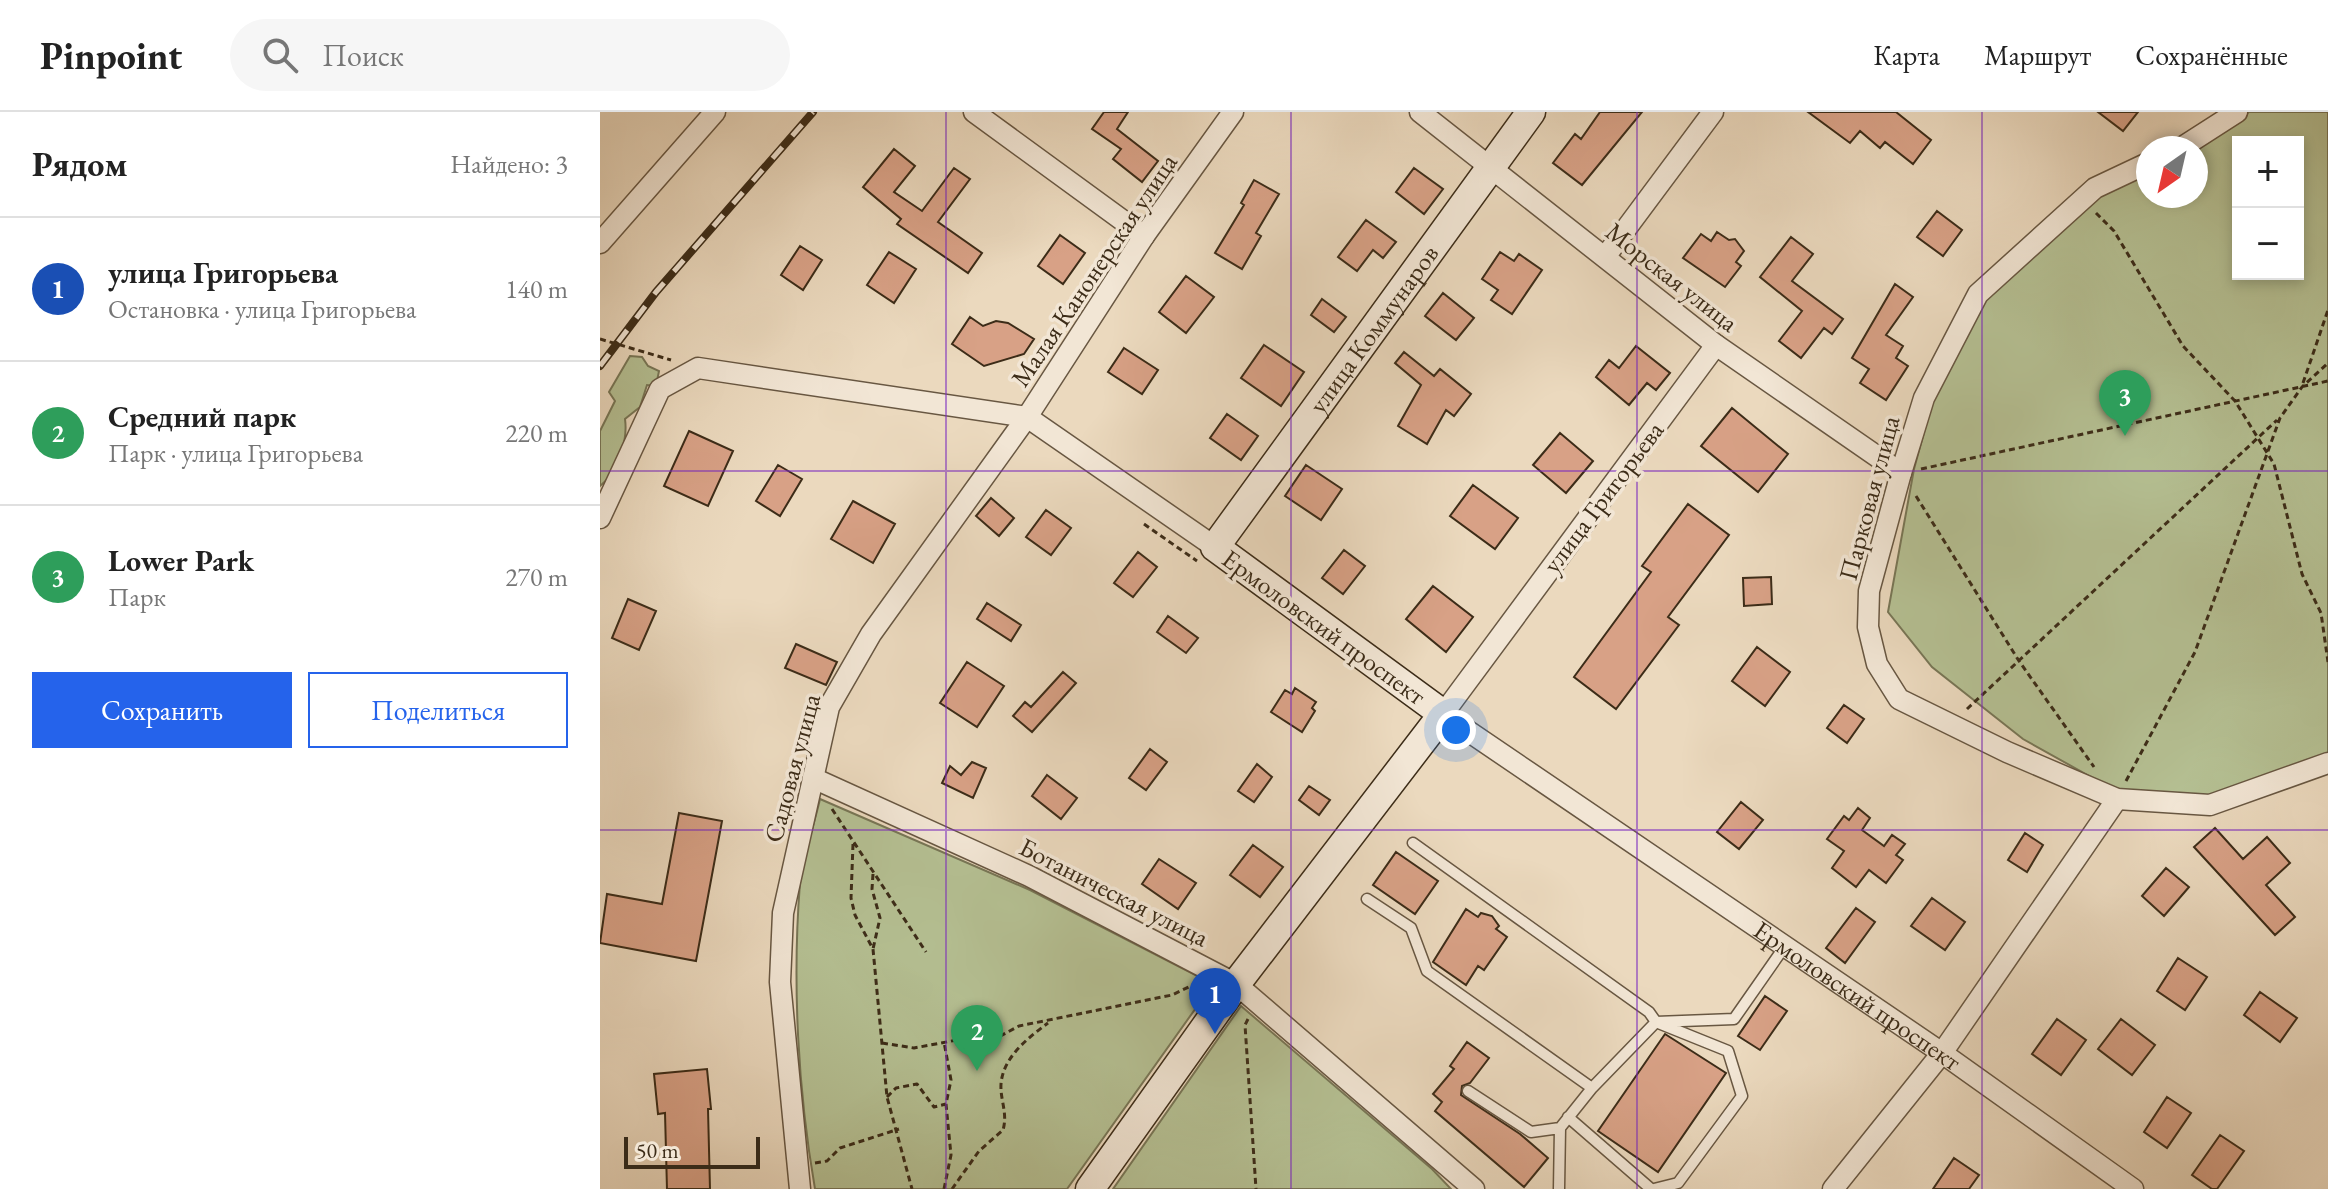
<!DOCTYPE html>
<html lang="ru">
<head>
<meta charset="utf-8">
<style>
	body { margin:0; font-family:"EB Garamond",serif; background:#f6f6f6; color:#222 }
	.controls { position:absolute; right:24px; top:24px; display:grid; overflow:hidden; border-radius:0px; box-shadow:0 4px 12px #0003 }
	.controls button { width:72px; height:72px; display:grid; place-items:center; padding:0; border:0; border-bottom:2px solid #e0e0e0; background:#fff; color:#222; font:40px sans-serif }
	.compass { position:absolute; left:1536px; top:24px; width:72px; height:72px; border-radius:50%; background:#fff; box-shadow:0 4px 12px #0003; rotate:214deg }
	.scale { position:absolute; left:24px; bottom:20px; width:136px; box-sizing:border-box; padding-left:8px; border:4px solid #3c2c18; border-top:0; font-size:22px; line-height:28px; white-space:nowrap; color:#3c2c18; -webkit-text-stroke:6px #f2e6d5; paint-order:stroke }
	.you { position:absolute; left:856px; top:618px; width:28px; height:28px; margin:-20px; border:6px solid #fff; border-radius:50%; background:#1a73e8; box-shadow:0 0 0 12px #1a73e833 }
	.badge { display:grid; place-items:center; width:52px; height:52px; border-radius:50%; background:#2563eb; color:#fff; font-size:26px; font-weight:700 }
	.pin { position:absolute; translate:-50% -66px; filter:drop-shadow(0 2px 4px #0008) }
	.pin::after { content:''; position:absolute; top:42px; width:28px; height:24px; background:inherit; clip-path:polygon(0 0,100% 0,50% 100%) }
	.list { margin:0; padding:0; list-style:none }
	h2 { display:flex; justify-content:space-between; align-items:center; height:104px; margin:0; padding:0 32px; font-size:34px }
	h2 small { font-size:26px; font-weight:400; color:#767676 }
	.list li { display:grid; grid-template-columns:52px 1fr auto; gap:24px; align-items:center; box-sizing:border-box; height:144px; padding:0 32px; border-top:2px solid #e0e0e0 }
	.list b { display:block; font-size:30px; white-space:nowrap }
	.list p { margin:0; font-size:26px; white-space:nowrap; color:#767676 }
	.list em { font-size:26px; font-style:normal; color:#767676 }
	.actions { display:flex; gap:16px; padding:24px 32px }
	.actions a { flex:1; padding:18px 0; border:2px solid #2563eb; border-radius:0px; text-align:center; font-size:28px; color:#2563eb }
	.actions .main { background:#2563eb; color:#fff }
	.icon { flex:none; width:44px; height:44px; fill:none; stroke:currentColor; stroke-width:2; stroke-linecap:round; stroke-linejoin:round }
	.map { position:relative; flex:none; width:1728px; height:1077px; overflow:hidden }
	header { display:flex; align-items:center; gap:48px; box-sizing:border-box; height:112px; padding:0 40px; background:#fff; border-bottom:2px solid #e0e0e0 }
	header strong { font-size:38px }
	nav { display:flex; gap:44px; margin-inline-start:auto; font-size:28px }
	.search { width:560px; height:72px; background:#f6f6f6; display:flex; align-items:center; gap:20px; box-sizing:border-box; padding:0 28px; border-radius:44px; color:#767676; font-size:30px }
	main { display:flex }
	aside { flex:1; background:#fff }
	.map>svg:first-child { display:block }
</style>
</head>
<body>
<header>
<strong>Pinpoint</strong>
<div class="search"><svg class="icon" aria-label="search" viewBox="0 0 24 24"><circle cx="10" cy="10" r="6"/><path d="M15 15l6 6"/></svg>Поиск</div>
<nav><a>Карта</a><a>Маршрут</a><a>Сохранённые</a></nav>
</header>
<main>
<aside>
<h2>Рядом<small>Найдено: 3</small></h2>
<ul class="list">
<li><span class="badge" style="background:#1a4fb4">1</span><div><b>улица Григорьева</b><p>Остановка · улица Григорьева</p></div><em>140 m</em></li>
<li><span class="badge" style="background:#2e9e5b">2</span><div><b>Средний парк</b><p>Парк · улица Григорьева</p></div><em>220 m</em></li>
<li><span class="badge" style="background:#2e9e5b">3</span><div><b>Lower Park</b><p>Парк</p></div><em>270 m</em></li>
</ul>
<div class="actions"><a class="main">Сохранить</a><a>Поделиться</a></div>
</aside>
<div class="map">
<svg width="1728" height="1077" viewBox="0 0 1728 1077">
	<rect width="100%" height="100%" fill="#ebd9be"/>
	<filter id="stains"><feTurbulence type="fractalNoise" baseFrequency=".0025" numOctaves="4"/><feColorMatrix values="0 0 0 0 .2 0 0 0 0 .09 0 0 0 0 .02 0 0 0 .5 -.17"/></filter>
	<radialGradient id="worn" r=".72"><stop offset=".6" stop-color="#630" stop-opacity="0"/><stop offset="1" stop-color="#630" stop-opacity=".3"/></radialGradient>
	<!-- green -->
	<path fill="#b5c093" stroke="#787656" stroke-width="2" fill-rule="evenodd" d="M1649,0H1728V643L1609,685L1516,679L1423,627L1332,555L1288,500L1314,357L1332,291L1389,181L1493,85L1548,57V84H1596V36ZM1638,30H1698V162H1638Z
		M30,244L42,245L48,254L59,259L56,274L47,273L40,295L25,307C28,329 18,361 0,374V319L15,289L9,280Z
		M220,687L430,778L613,872L467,1077H215C198,979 192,871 200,771C203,743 214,714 220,687Z
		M641,894L832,1057L851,1077H513Z"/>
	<!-- building -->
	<path fill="#d8a186" stroke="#3c2c18" stroke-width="2" d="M504,0H528L517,17L558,49L542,70L513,47L521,37L492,17Z
		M1000,0H1042L982,73L953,51L975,22L981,27Z
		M1208,0H1296L1331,28L1313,52L1285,30L1280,36L1260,19L1250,31Z
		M1498,0H1538L1523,19Z
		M294,37L315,54L294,80L322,99L354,56L370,67L338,110L382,141L368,161L297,112L301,107L263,75Z
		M814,56L843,77L824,102L796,80Z
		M654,68L679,82L656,121L661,124L642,157L615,141L644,93L641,91Z
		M1337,99L1362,118L1343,144L1317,125Z
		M766,108L796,130L783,146L773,138L757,159L738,145Z
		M1117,120L1129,128L1135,127L1144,139L1136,150L1141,154L1125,175L1083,146L1101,122L1111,129Z
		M460,123L485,141L463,172L438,154Z
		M1191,125L1213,142L1192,169L1243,207L1232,222L1224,216L1201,246L1179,229L1202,199L1160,165Z
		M200,134L222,148L203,178L181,163Z
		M289,140L316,157L294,191L267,173Z
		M900,140L914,149L919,142L942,158L912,202L891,188L898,178L882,167Z
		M586,164L614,185L586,221L559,200Z
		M1295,172L1313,185L1286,223L1303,234L1296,246L1308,254L1286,288L1260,271L1269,257L1252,246Z
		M843,181L874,206L856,228L825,204Z
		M722,187L746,205L734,220L711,203Z
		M370,205L383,214L396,209L408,211L434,227L424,242L384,254L352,232Z
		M664,233L704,260L681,294L641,266Z
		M1036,234L1070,261L1056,278L1047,271L1029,293L996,265L1009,248L1019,256Z
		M524,236L558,258L542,282L508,260Z
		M804,240L834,264L840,257L871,282L854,304L846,298L827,332L798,314L821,273L795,251Z
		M1132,296L1188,342L1158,380L1101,334Z
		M627,302L658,324L641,348L610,326Z
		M89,319L133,339L108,394L64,374Z
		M960,321L993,349L966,381L933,353Z
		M178,353L202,367L180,404L156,389Z
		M706,353L742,377L721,408L685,384Z
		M873,373L918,406L895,437L850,404Z
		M391,386L414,406L399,424L376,404Z
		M253,389L295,412L273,451L231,427Z
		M1088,392L1129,423L1068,505L1079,513L1016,597L974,565L1051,460L1042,454Z
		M446,398L471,416L451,443L426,425Z
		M744,438L765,454L743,482L722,466Z
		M538,440L557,455L533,485L514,471Z
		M1171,465L1172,492L1144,494L1143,466Z
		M833,474L873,505L846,540L806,507Z
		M28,487L56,499L39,538L12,526Z
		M387,491L421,513L411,529L377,507Z
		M568,504L598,526L586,541L557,520Z
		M196,532L237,550L226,573L185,556Z
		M1157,535L1190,560L1165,594L1132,569Z
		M367,550L404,574L377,615L340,591Z
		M463,560L476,571L432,620L413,604L425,590L431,595Z
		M695,576L716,590L712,596L715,599L702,620L671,600L685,578L692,582Z
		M1244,593L1264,607L1247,631L1227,616Z
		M550,637L567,650L546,678L529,666Z
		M372,650L386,656L373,686L342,671L350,654L361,663Z
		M657,652L672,665L654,690L638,679Z
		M447,663L477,686L461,707L432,684Z
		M709,674L730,688L719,703L699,688Z
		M1141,690L1163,708L1139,737L1117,720Z
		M1258,696L1270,706L1262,718L1284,734L1292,723L1305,732L1296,743L1303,748L1286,771L1269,758L1256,775L1232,756L1244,739L1227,727L1244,704L1249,708Z
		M79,701L122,709L96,849L0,831L7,782L62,792Z
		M1615,716L1643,747L1667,725L1690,751L1666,773L1695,805L1675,823L1594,735Z
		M1425,721L1443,733L1427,760L1408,748Z
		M653,733L683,755L660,785L630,763Z
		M796,740L838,769L815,802L773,773Z
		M559,747L596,771L578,797L542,772Z
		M1566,756L1589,775L1564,804L1542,784Z
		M1332,786L1365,810L1345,838L1311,814Z
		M1256,796L1275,810L1245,851L1226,836Z
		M866,797L878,805L881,801L892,804L899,814L896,817L907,825L884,858L878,854L866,873L833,850Z
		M1578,846L1607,865L1585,898L1557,879Z
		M1660,880L1697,906L1680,930L1644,903Z
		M1165,884L1187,899L1160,938L1138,924Z
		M1457,907L1486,928L1461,963L1432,942Z
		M1521,907L1555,933L1532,963L1498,937Z
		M1065,922L1126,961L1058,1060L998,1019Z
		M867,930L889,946L870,971L862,974L861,983L920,1022L948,1046L924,1075L835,999L842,990L833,982L854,957L850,954Z
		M107,957L111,997H108L110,1077H67L65,1001L58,1002L54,962Z
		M1567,985L1591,1001L1567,1036L1544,1020Z
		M1620,1023L1644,1039L1617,1077H1612L1592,1063Z
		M1354,1046L1379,1063L1369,1077H1333Z"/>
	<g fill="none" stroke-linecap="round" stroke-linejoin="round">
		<defs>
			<path id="lane" d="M813,731L1049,900L1056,910L1128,939L1142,984L1078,1071L1054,1077
				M767,787L811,816L827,859L992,976
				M868,979L931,1020L960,1016L992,976L1056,910L1134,907L1185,834
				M968,1005L1051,1077
				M959,1077L960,1016"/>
			<g id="street">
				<path d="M374,0L544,124"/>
				<path d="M820,0L1116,233L1301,361"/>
				<path d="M1581,36L1637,0"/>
				<path d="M1548,51L1495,76L1378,182L1324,286L1301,361L1269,479L1268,515L1277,552L1299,587L1407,640L1517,687L1610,693L1728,651"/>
				<path d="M0,131L115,0"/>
				<path d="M1005,145L1113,0"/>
				<path id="s1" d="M1116,233L843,602L1342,941L1533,1077"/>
				<path d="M0,406L60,277L98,256L427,305L615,435"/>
				<path d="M213,666L429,764L636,872L874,1077"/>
				<path d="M200,1077L180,870L183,801L229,595L271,522L427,305L544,124L633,0"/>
				<path d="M1233,1077L1342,941L1517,687"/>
			</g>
			<g id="secondary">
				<path id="s2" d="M490,1077L636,872L843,602L615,435L931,0"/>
			</g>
		</defs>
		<!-- lane casing -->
		<use href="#lane" stroke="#685742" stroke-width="13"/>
		<!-- street casing -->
		<use href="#street" stroke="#685742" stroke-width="23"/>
		<!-- secondary casing -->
		<use href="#secondary" stroke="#3c2c18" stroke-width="31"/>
		<!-- path -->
		<path stroke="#3c2c18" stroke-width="3" stroke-dasharray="6 4" stroke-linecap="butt" d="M1496,101L1514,119L1583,234L1635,289L1674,352L1702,462L1721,501L1728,550
			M0,227L71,248
			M1703,271L1728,198
			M1321,357L1728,269
			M1316,384L1419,549L1494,655
			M544,412L597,449
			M1367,597L1677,308
			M1526,669L1595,540L1680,306L1702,275L1728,251
			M232,697L326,840
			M253,732L251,786L255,803L273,837L287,985L312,1077
			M273,762L272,777L280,806L273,837
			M648,907L645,913L656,1077
			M282,931L314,936L357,928H393L419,914L572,883L595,872
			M287,985L296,976L317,972L334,995L346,992
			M215,1051L227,1049L240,1036L299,1017
			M344,1077L351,1043L346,992L351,968L344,930
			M352,1077L379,1039L403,1018C408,1001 400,988 401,972C403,945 428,926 448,911"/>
		<!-- lane -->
		<use href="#lane" stroke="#f2e6d5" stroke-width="10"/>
		<!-- street -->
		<use href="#street" stroke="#f2e6d5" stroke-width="20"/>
		<!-- secondary -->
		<use href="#secondary" stroke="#f2e6d5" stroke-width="28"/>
		<defs>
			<path id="rail" d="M0,254L56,180L213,0"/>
		</defs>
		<!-- rail casing -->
		<use href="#rail" stroke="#3c2c18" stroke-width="8"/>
		<!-- rail -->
		<use href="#rail" stroke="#f2e6d5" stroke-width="5" stroke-dasharray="15" stroke-linecap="butt"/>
	</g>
	<!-- grid -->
	<path fill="none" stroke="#7b2cbf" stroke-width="2" stroke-opacity="0.55" d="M346,0V1077M691,0V1077M1037,0V1077M1382,0V1077M0,359H1728M0,718H1728"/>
	<g text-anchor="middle" stroke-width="7" stroke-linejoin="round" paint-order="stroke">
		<!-- street labels -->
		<g font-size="26" fill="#3c2c18" stroke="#f2e6d5">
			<text transform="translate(494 158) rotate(-56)" y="9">Малая Канонерская улица</text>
			<text transform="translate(1072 165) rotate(38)" y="9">Морская улица</text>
			<text dy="9" stroke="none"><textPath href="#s2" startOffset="1144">улица Коммунаров</textPath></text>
			<text transform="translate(1003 385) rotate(-53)" y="9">улица Григорьева</text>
			<text transform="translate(1269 386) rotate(-75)" y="9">Парковая улица</text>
			<text transform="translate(724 515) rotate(36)" y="9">Ермоловский проспект</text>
			<text transform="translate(192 656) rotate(-75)" y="9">Садовая улица</text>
			<text transform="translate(514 780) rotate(27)" y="9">Ботаническая улица</text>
			<text dy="9" stroke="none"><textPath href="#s1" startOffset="960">Ермоловский проспект</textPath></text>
		</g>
	</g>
	<rect width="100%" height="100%" filter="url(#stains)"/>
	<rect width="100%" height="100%" fill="url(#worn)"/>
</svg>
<div class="controls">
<button>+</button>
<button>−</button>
</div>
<svg class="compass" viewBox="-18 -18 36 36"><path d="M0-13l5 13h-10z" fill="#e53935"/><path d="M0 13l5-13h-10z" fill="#767676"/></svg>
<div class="scale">50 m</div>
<div class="you"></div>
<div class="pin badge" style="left:615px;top:922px;background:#1a4fb4">1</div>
<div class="pin badge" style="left:377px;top:959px;background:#2e9e5b">2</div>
<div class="pin badge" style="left:1525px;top:324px;background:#2e9e5b">3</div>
</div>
</main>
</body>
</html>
